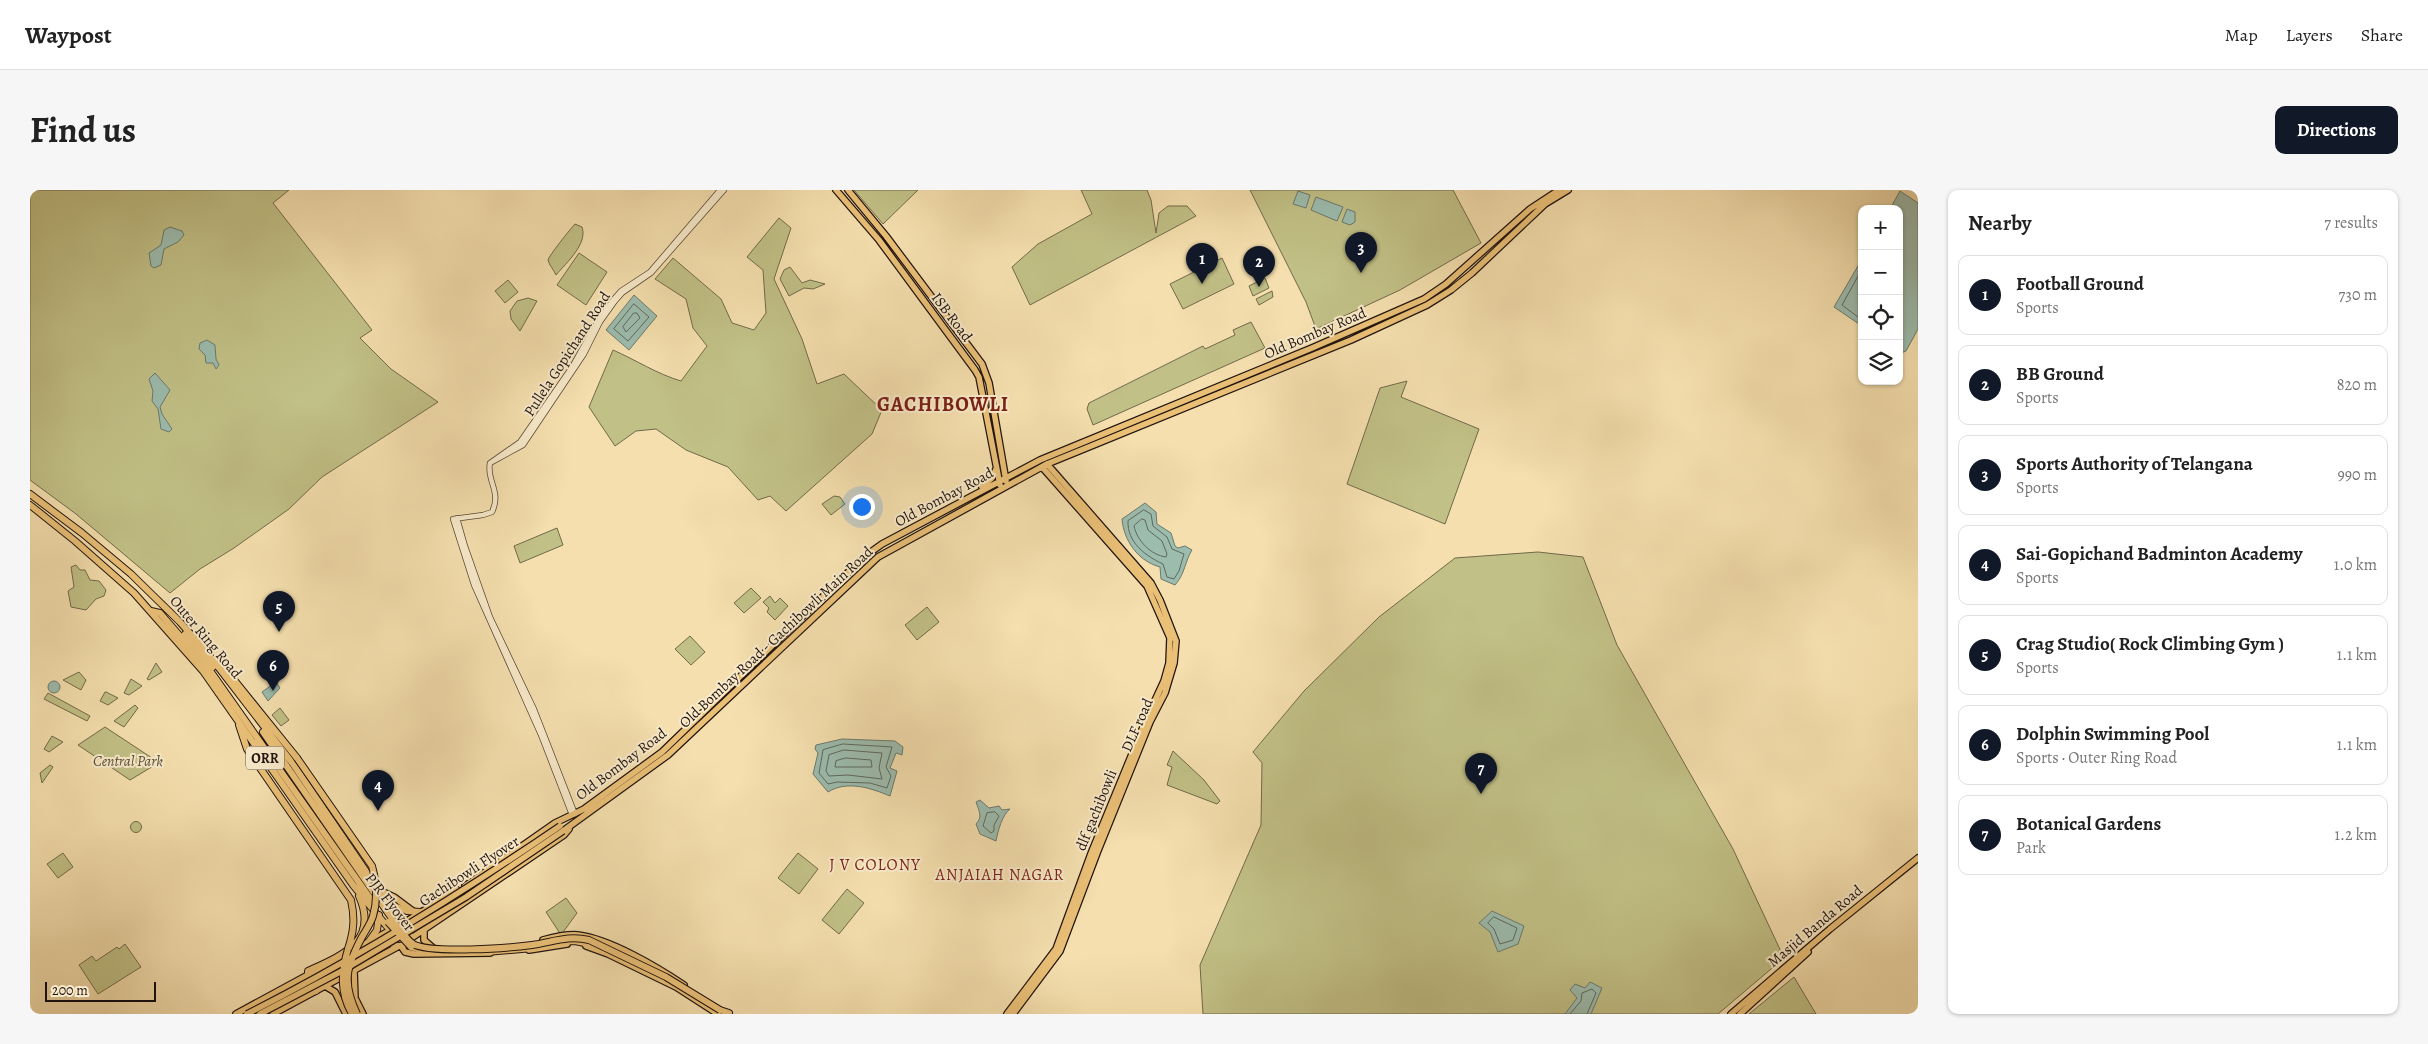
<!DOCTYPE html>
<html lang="en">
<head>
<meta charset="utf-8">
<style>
	body { margin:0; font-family:Alegreya,serif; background:#f6f6f6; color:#222 }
	.controls { position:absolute; right:15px; top:15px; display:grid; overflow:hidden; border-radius:10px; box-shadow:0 1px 4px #0004 }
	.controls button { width:45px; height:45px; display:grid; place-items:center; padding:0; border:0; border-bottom:1px solid #e0e0e0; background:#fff; color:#222; font:25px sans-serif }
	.scale { position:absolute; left:15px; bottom:12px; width:111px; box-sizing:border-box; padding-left:5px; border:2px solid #21140f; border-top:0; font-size:14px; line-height:18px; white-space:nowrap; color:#21140f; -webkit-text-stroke:4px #f8eaca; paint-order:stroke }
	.you { position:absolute; left:831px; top:316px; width:18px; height:18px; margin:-12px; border:4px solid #fff; border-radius:50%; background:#1a73e8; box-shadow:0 0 0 8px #1a73e833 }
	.badge { display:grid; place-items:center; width:32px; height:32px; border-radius:50%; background:#111827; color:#fff; font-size:16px; font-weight:700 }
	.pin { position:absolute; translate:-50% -41px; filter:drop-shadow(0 1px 2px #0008) }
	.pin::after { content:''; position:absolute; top:26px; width:18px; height:15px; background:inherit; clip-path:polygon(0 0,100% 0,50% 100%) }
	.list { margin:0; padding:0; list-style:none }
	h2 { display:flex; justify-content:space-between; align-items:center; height:65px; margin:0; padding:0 20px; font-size:21px }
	h2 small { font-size:16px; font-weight:400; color:#767676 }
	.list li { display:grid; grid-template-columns:32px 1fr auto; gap:15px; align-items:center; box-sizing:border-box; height:80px; margin:0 10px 10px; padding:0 10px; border:1px solid #e0e0e0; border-radius:10px }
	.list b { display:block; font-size:19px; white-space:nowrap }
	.list p { margin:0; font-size:16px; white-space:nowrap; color:#767676 }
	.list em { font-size:16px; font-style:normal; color:#767676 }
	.icon { flex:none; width:28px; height:28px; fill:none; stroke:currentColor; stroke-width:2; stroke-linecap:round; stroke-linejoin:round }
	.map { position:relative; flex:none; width:1888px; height:824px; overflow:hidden; border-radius:10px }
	header { display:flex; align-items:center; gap:30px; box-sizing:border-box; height:70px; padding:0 25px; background:#fff; border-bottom:1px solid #e0e0e0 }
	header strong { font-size:24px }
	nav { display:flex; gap:28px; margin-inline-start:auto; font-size:18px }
	.intro { display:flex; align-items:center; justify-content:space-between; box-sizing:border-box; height:120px; padding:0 30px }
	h1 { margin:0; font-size:35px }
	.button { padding:12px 22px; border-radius:10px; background:#111827; color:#fff; font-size:18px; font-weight:700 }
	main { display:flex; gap:30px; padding:0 30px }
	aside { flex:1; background:#fff; border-radius:10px; box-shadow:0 1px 4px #0004 }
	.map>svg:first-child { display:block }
</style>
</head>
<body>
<header>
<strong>Waypost</strong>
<nav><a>Map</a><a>Layers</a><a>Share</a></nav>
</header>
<div class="intro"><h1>Find us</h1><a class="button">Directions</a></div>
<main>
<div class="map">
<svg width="1888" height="824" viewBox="0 0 1888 824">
	<rect width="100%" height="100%" fill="#f5dfae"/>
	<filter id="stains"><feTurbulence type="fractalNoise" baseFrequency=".004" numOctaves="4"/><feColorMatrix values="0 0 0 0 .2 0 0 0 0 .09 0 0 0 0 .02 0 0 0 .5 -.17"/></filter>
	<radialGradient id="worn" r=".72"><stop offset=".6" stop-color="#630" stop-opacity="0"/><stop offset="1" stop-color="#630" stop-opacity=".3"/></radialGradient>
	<!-- green -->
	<path fill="#c1c086" stroke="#716a4a" d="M0,0H259L243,13L342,140L330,148L361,179L408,212L292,287L259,319L204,358L170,379L140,403L46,324L0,290Z
		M824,0H888L853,34Z
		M1051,0H1117L1121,10L1126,43L1129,23L1138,16H1157L1166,26L1000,115L982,77L1008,54L1062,24Z
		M1220,0H1423L1451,53L1370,100L1286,139L1276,112Z
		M749,28L761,38L744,89L772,149L787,194L814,184L852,220L842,244L756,321L740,306L728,310L698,277L656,260L626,239L606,241L585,256L559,217L583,160C606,170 627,184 651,191L677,156L663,138L656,109L625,89L643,68L691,109L702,133L724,140L736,123L733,80L717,67Z
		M545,34L552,37C558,54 536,73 526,85C524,80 519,75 518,70C518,67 541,38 545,34Z
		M549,63L577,82L556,115L527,95Z
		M1192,68L1204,94L1153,119L1140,94Z
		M760,77L772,93L780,90L795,94L783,99L774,98L759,106L750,89L754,80Z
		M1235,88L1239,98L1223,106L1219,96Z
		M478,90L488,102L475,113L465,101Z
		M1242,101L1243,107L1229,115L1226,109Z
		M498,108L507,111L490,141L481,129L480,121L487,111Z
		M1221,132L1235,158L1063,235L1057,219L1059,213L1173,156L1175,159L1205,145L1203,140Z
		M1377,191L1371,207L1449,239L1415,334L1317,294L1350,198Z
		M804,306L810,307L815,314L801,325L792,314Z
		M527,338L533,355L490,373L484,356Z
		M1508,362L1553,367L1587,455L1703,659L1754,768L1688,824H1173L1170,775L1231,635L1232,573L1223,562L1274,501L1349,427L1425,368Z
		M46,375L50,380H55L60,390L69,391L76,400L74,406L66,409L56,420L41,417L38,401L44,397L41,377Z
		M721,398L731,408L714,423L704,413Z
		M740,406L745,413L750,408L758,416L745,430L737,422L739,418L733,412Z
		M897,417L909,432L887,450L875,435Z
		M660,446L675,462L661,475L645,459Z
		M126,473L132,482L119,490L117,489Z
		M49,482L56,490L51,500L33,490Z
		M101,489L112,496L99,505L94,503Z
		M75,502H76L88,508L78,515L70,511Z
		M18,503L60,526L57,531L14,509Z
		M105,515L108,518L94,537L84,531Z
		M250,518L259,530L251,536L242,525Z
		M75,537L125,570V575L100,590L48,555Z
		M22,546L33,552L19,562L14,559Z
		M1143,561L1174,590L1190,611L1187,614L1137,595L1142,577L1137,575Z
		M20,575L23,577L12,593L10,583Z
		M100.5 637a5.5 5.5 0 1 1 11 0a5.5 5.5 0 1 1-11 0Z
		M33,663L43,677L28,688L17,674Z
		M768,663L788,679L769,704L748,688Z
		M817,699L834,713L809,744L792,730Z
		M536,708L547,723L531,745L516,722Z
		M95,754L111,777L68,804L49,775L62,766L66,771L87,757L89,759Z
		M1764,787L1786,824H1719Z"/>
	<!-- water -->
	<path fill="#9cbcae" stroke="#6b796e" d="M1268,1L1280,5L1276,18L1263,14Z
		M1870,1L1888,13V139L1876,161L1871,163L1869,19H1860Z
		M1286,7L1313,17L1307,31L1281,20Z
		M1317,19L1325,22V32L1320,35L1312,32Z
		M140,37L152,41L154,45L148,52L134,59L131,75L124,78L121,76L119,63L131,55L134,40Z
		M1832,69V136L1804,117Z
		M604,105L627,126L599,160L576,140Z
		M177,150L185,155L186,169L189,175L186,179L183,173H176L175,165L169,159L170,153Z
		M125,183L140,200L130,217L132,224L142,239L139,242L131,239L128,219L122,211L123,201L119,189Z
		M1115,313L1126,322L1127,334L1141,343L1145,356L1148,358L1155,356L1162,360C1155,371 1155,384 1145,395L1131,389L1130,377C1108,371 1094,351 1092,329Z
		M18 497a6 6 0 1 1 12 0a6 6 0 1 1-12 0Z
		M246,492L250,498L238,511L232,502Z
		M812,549L865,551L873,557L872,565L866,563L860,578L867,581L860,606C841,598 817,590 798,602L783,584L788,563L785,559L786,555Z
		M950,610L959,618L969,616L972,620L980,619C972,625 968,641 966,651L950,644L946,634C953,627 949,621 946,612Z
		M1462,721L1494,736L1488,754L1468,762L1460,742L1449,733Z
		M1560,792L1572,798L1561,824H1535L1547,808L1540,800L1545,794L1555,798Z"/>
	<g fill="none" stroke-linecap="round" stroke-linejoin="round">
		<!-- shore -->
		<path stroke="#5e685e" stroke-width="1" d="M1832,79L1812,115L1832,130
			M604,114L619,127L598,151L584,139Z
			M604,123H607L610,128L596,142L593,137Z
			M1114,320L1121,324L1123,336L1137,347L1142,359L1154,364L1149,381L1144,389L1137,387L1133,374C1116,366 1097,353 1098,331Z
			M1112,329L1115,330L1118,340L1132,351L1137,364L1136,367C1121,365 1107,351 1104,336Z
			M813,554L862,557L856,577L861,586L857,598L840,593L807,592L798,594L789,583L793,560Z
			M814,560L852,563L849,578L852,589L818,585L799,586L796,581L799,565Z
			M816,568L841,570L842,577H805L806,571Z
			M965,622L969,626L964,635V641L961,643L953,636L957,623Z
			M1464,727L1487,738L1483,750L1470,754L1464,739L1458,733Z
			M1540,824L1551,811L1552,803L1562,799L1566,803L1557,824"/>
		<defs>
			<path id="minor" d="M690,0L620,82L591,101L583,110L567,132L542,177L490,252L460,273L493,255L554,164L570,132L585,111L592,103L621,83L694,0
				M460,273C456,290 472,302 462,322L453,325L423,329L444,395L511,545L542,625
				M427,328L435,356L460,427L504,519L545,624"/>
			<path id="major" d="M806,0L849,50L945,180L949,187L970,295
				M818,0L856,46L952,174L959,193L976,291
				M952,297L962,288L966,279
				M533,641L638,565L848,367L1017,274L1321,150L1397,115L1421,100L1442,83L1515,14L1538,0
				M435,696L525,633L554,619L632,562L834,367L852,354L1010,270L1282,158L1394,109L1416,94L1500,19L1529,0
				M349,700L364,707L384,722
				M372,734L427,700
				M394,741V750L402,757
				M380,749L534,645L539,639
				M513,750C524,747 537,744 548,745C580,749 627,777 654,795
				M371,756L375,762L384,764L460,763
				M556,756L578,764L646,797L688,824
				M499,760L537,754
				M324,781L325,808L333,824
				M295,796L305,802L316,824
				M206,824L359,741
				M243,824L369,756
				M977,824L1026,759L1062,661L1116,530L1134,491L1139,473L1140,448L1117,396L1012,277
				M983,824L1030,761L1067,663L1120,532L1135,503L1144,473L1146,451L1130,410L1121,393L1017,274
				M1701,824L1800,739L1888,668
				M1710,824L1778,762"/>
			<path id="highway" d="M0,304L52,343L101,384L150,432L179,465L263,574L371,733
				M0,315L45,351L104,403L173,481L323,695L359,739
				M121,421L130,423L181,482L342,711
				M155,444L183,477
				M188,472L196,480L267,568
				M209,535L217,559L321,710C325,728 324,741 318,759
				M233,542L363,730
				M359,714L377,721L390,722
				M358 745a11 11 0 1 1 22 0a11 11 0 1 1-22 0Z
				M530,752L545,751L564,755
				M337,754L347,740L349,725
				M381,757L400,762H413
				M456,762L503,758
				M286,801L278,786V781C313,765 349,751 329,706
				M690,820L699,823"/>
		</defs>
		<!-- minor casing -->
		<use href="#minor" stroke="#564737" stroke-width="6"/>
		<!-- major casing -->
		<use href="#major" stroke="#21140f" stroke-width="8"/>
		<!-- highway casing -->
		<use href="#highway" stroke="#21140f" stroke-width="8"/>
		<!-- minor -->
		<use href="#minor" stroke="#f8eaca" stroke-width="4.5"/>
		<!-- major -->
		<use href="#major" stroke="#eac077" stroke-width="5.5"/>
		<!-- highway -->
		<use href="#highway" stroke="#eac077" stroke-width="6"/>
		<defs>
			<path id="major-bridge" d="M217,824C326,769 429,705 530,636
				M230,824L312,781L436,707L533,641"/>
			<path id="highway-bridge" d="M267,568L342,676C347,694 348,709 343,726C341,733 336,740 332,747C316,777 312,792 327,824
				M363,730C369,738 376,749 383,754C401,764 480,758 502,755C523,752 538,745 559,750L636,787L690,820
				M358,732L381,757
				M318,759C311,782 310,803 322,824"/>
		</defs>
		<!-- major-bridge casing -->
		<use href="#major-bridge" stroke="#21140f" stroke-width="8" stroke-linecap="butt"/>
		<!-- highway-bridge casing -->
		<use href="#highway-bridge" stroke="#21140f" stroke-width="8" stroke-linecap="butt"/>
		<!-- major-bridge -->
		<use href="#major-bridge" stroke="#eac077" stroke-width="5.5"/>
		<!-- highway-bridge -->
		<use href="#highway-bridge" stroke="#eac077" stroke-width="6"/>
	</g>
	<g text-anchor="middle" stroke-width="4" stroke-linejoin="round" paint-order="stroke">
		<!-- shield labels -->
		<rect fill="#f8eaca" stroke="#625447" stroke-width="1" x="216" y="556.5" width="38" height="23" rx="4"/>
		<g font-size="14" font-weight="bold" fill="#21140f">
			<text x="235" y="573">ORR</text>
		</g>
		<!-- street labels -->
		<g font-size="15" fill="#21140f" stroke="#f8eaca">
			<text transform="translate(922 127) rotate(53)" y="5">ISB Road</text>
			<text transform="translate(1285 143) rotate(-23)" y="5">Old Bombay Road</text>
			<text transform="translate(537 164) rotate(-57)" y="5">Pullela Gopichand Road</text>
			<text transform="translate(914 307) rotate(-28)" y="5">Old Bombay Road</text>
			<text transform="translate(176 447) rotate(50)" y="5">Outer Ring Road</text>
			<text transform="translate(746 447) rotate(-43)" y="5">Old Bombay Road - Gachibowli Main Road</text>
			<text transform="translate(1107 535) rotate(-66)" y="5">DLF road</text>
			<text transform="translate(591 574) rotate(-37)" y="5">Old Bombay Road</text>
			<text transform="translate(1066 620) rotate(-68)" y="5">dlf gachibowli</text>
			<text transform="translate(439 681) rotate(-33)" y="5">Gachibowli Flyover</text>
			<text transform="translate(360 712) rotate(52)" y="5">PJR Flyover</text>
			<text transform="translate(1785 736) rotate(-40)" y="5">Masjid Banda Road</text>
		</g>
		<!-- park labels -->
		<g font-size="15" font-style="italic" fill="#595039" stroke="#f8eaca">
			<text x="98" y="576">Central Park</text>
		</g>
		<!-- neighbourhood labels -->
		<g font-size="16" letter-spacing="1" fill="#7a1f14" stroke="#f8eaca">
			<text x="845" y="680">J V COLONY</text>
			<text x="970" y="690">ANJAIAH NAGAR</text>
		</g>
		<!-- district labels -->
		<g font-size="20" font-weight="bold" letter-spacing="1" fill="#7a1f14" stroke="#f8eaca">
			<text x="913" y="221">GACHIBOWLI</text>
		</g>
	</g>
	<rect width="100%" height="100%" filter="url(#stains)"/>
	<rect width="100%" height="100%" fill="url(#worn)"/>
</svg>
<div class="controls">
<button>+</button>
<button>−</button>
<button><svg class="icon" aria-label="locate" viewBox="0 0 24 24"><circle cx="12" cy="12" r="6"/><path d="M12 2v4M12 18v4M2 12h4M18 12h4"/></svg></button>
<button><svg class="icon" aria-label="layers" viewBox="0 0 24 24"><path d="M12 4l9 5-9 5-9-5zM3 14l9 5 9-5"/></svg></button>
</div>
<div class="scale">200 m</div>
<div class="you"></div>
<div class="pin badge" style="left:1172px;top:94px">1</div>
<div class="pin badge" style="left:1229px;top:97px">2</div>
<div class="pin badge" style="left:1331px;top:83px">3</div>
<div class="pin badge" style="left:348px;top:621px">4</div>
<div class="pin badge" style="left:249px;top:442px">5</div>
<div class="pin badge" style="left:243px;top:501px">6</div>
<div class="pin badge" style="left:1451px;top:604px">7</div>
</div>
<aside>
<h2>Nearby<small>7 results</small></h2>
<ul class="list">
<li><span class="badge">1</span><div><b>Football Ground</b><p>Sports</p></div><em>730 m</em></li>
<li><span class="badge">2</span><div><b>BB Ground</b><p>Sports</p></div><em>820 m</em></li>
<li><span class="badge">3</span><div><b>Sports Authority of Telangana</b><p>Sports</p></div><em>990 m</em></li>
<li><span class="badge">4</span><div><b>Sai-Gopichand Badminton Academy</b><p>Sports</p></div><em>1.0 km</em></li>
<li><span class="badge">5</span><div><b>Crag Studio( Rock Climbing Gym )</b><p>Sports</p></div><em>1.1 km</em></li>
<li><span class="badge">6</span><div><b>Dolphin Swimming Pool</b><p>Sports · Outer Ring Road</p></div><em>1.1 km</em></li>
<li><span class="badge">7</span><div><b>Botanical Gardens</b><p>Park</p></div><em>1.2 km</em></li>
</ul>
</aside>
</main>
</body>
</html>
